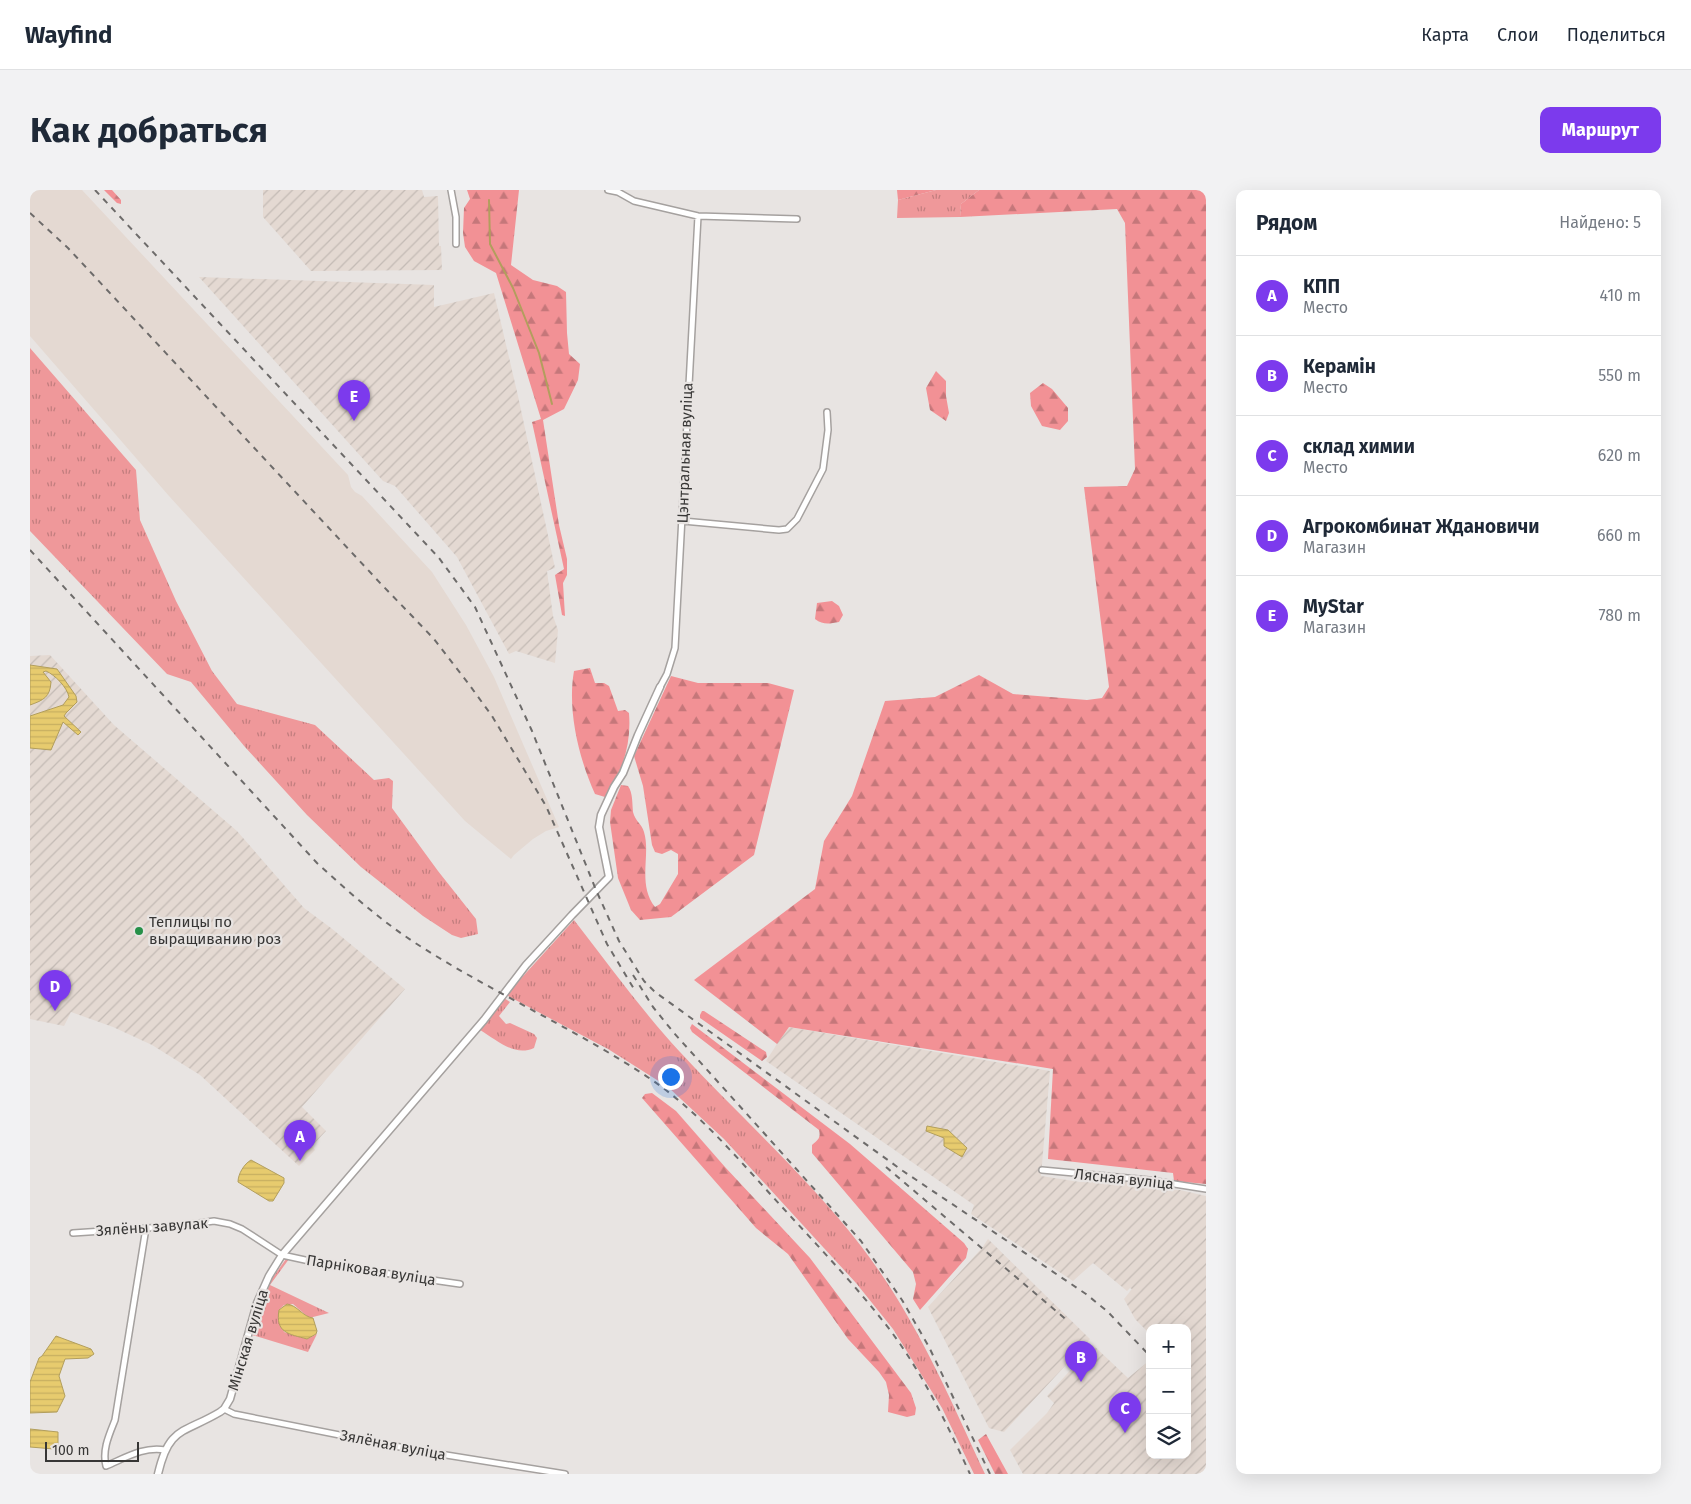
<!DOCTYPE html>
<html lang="ru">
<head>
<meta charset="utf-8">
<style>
	body { margin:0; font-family:"Fira Sans",sans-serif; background:#f2f2f3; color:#1f2937 }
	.controls { position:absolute; right:15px; bottom:15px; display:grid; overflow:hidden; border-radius:10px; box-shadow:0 5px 20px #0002 }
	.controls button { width:45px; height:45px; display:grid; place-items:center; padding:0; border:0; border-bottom:1px solid #e0e1e3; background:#fff; color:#1f2937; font:25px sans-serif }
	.scale { position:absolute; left:15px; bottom:12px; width:94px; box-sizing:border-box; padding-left:5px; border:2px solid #373635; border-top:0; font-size:14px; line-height:18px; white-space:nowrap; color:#373635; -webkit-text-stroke:4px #e8e4e2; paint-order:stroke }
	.you { position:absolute; left:640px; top:886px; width:18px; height:18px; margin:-12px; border:4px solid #fff; border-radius:50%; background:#1a73e8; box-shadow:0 0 0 8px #1a73e833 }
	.badge { display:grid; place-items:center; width:32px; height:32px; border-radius:50%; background:#7c3aed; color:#fff; font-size:16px; font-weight:700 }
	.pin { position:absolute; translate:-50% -41px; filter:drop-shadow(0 1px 2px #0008) }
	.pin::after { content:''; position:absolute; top:26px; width:18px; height:15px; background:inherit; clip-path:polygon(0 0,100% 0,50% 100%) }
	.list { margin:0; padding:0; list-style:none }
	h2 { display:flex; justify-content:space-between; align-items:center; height:65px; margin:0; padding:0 20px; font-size:21px }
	h2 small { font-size:16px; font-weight:400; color:#747a83 }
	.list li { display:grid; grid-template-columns:32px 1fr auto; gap:15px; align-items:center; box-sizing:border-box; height:80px; padding:0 20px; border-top:1px solid #e0e1e3 }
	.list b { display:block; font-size:19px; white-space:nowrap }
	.list p { margin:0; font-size:16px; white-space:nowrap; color:#747a83 }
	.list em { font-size:16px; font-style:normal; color:#747a83 }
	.icon { flex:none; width:28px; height:28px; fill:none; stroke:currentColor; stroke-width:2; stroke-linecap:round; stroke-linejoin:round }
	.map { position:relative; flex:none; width:1176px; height:1284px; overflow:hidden; border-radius:10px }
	header { display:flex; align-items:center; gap:30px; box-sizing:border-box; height:70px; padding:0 25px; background:#fff; border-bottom:1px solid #e0e1e3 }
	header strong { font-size:24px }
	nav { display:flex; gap:28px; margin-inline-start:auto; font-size:18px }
	.intro { display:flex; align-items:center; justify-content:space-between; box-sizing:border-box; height:120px; padding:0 30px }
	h1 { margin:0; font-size:35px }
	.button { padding:12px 22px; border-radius:10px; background:#7c3aed; color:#fff; font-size:18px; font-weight:700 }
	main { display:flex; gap:30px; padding:0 30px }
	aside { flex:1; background:#fff; border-radius:10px; box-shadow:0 5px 20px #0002 }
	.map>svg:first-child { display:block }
</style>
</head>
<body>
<header>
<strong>Wayfind</strong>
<nav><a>Карта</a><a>Слои</a><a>Поделиться</a></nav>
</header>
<div class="intro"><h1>Как добраться</h1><a class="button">Маршрут</a></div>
<main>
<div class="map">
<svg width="1176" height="1284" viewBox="0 0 1176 1284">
	<defs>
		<pattern id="industrial-furrows" width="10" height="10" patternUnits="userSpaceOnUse" patternTransform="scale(1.25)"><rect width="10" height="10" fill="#e4d9d2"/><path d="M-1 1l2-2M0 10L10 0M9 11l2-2" fill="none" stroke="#c4bbb5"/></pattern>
		<pattern id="grass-tufts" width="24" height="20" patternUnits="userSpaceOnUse" patternTransform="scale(1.25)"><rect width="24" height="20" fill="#ef989a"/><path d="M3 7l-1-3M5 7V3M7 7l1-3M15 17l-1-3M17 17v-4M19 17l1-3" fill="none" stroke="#c27d7e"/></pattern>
		<pattern id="forest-firs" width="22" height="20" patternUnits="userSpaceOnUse" patternTransform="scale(1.25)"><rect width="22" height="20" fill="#f29195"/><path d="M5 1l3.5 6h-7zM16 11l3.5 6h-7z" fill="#c5777a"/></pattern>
		<pattern id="water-rules" width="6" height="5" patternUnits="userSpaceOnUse" patternTransform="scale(1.25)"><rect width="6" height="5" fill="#e7cb6e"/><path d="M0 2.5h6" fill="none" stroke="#c7af60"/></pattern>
	</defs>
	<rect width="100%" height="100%" fill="#e8e4e2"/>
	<!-- built -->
	<path fill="#e4d9d2" d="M0,0H52L318,285L321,297L325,302L332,306L402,382L436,435L464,487L529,637L516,641L503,649L484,665L481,669L435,631L139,306L0,146Z"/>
	<!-- industrial -->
	<path fill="url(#industrial-furrows)" d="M233,0H392L394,7L408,6L409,56H411L412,80L281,81L233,27Z
		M169,87L404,95V117L464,103L488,206L525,378L517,381L523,426L528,440L525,473L486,461L479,464L427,367L365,296L353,291Z
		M20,465L84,535L207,641L274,718L301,738L375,799L272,917L296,941L282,956L285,960L269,976L170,885L122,855L83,837L41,822L34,836L0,829V466Z
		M758,837L1020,881L1011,986L1050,992L1097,990V996L1112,995V998L1150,1000L1176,1006V1284H993L980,1260L1017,1223L1024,1213L1017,1206L1063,1155L1098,1188L1120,1170V1265H1157V1138H1120V1144L1105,1129L1094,1109L1102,1099L1100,1098L1097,1101L1063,1073L1043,1091L941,1024L944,1015L736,871Z
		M958,1049L1060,1149L974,1242L959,1238L898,1117L952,1058Z"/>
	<!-- grass -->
	<path fill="url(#grass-tufts)" d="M906,0H949L931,14L930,27L867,28L868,10Z
		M0,158L106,280L110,330L146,411L182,481L207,514L285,535L344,590L359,588L363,591L362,618L408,681L446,729L448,744L431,748L422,745L393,726L331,677L277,625L215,557L161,492L137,484L0,341Z
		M544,730C579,775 612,821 650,862C710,927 777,986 831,1056C885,1126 918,1204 955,1284H944L912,1218L863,1139L826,1093L694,949L638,897L578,859L476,805Z
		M474,808L480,812L469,826L476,834L480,833L504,844L507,848L504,858C484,867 467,850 450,840Z
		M256,1069H259L240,1095L299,1123L279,1128L263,1114L254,1115L249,1120L254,1142L277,1149L287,1144L278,1162L222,1145L241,1090Z"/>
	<!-- forest -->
	<path fill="url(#forest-firs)" d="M74,0H82L91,10V14L87,13Z
		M437,0H489L481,75L503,90L527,96L536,102L537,143L539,164L550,174L548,190L534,219L513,230L529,335L537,369V385L533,393L535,426L532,425L525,385L534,379L502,232L511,229L466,83L444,71L435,57L433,43L434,18L440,9Z
		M867,0H906L868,10Z
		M949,0H1176V994L1144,991L1143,983L1018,969L1023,879L759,837L747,854L664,790L785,699L794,651L822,606L855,511L905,507L949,485L983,504L1057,510L1072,508L1079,497L1054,297L1097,296L1105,279L1095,33L1087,19L930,27L931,14Z
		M906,181L916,191V206L919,223L916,231L900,220L896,198Z
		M1013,193L1022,199L1038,218V231L1030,240L1012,236L1001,216L1000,203Z
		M802,411L809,416L813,425L809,432C799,434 793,435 785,429L787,413Z
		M560,478L565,493H574L579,496L588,521L595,520L599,523C601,547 596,570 585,591C582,596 579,603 575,607L565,604C549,569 537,520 544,481Z
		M641,486L668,493H738L764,500L724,665L641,727L610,730L601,720L588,688L580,632L581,620L591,595L598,596C603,603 602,613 603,622C605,631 612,634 614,642C621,665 607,694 625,717L630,714L648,684V664L641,660L632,664L625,662L622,655L613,596L604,566Z
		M672,821H674L736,862L737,867L732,871L670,828V825Z
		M662,834L820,954L934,1053L938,1059L936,1068L890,1120L883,1109L886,1094L883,1082L782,963V955C788,950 791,948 789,940L662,842L660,838Z
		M622,903L646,921L695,977L780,1068L881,1203L886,1218L885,1225L877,1227L858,1222L859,1205L856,1192L849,1182L818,1149L758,1064L726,1038L612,908L615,904Z
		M956,1244L978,1284H965L948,1250Z"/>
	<!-- water -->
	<path fill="url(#water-rules)" stroke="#b29e5d" d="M0,475L27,479L46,506L47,512L36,523L34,526L51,542L48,545L33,532L21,560L0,558V526L33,515L39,507C37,497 25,485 16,481L13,482L21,492C20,507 14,510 0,515Z
		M897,936L918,940L937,958L932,967L914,956V948L896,941Z
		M221,970L254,988V993L243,1011H239L208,992C208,984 214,974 221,970Z
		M257,1114C267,1115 273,1127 283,1128L287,1141L286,1144L277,1149C259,1144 245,1143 249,1120Z
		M26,1146L61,1159L64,1164L58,1168L35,1169L29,1186L35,1206L27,1222L0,1223V1192L9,1168L12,1166Z
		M0,1239L28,1242V1257L24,1259L0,1257Z"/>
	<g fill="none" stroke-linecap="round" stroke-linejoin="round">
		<!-- stream -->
		<path stroke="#b29e5d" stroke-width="2" d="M459,10L460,54L483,98L509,163L522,214"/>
		<defs>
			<path id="minor" d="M421,0L426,27V54
				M578,0L588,2L604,11L668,26L767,29
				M653,331L749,340L757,339L767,329L793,279L798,240L797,222
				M630,497L637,484L645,458L668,26
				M1012,980L1119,990L1176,999
				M116,1038L85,1230C79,1245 72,1260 76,1276C95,1268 114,1256 135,1260
				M43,1043L148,1036L184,1031L200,1034L212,1039L252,1065L298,1075L430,1094
				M194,1219L204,1224L385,1260L535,1284"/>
			<path id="tertiary" d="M128,1284C139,1236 153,1244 190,1222L194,1219L200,1209L227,1113L239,1086L252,1065L454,830L496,775L542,725L579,687L569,637L571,625L584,597L593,583L608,545L630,497"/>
		</defs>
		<!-- minor casing -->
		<use href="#minor" stroke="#a5a19f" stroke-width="8"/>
		<!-- tertiary casing -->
		<use href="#tertiary" stroke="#a5a19f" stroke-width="9"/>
		<!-- minor -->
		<use href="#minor" stroke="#fff" stroke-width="5"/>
		<!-- tertiary -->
		<use href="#tertiary" stroke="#fff" stroke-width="6"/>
		<!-- rail -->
		<path stroke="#6d6b6a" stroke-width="2" stroke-dasharray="6 6" stroke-linecap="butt" d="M65,0L409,368L445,417L502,541L566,700L589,751L614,791L625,802L873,981L1056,1104L1077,1121L1120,1166
			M0,23L38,58L352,395L383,427L404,449L438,493L462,526L516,616L577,754L604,799
			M0,360L287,673C320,703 352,732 390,756C462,802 541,837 613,884C663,916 702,962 742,1006C782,1050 824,1093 860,1140C893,1184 917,1234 940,1284
			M603,785L623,817L644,843L831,1051L872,1110L899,1157L960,1284
			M856,977L1039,1132"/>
	</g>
	<!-- markers -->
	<circle fill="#269048" stroke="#e8e4e2" stroke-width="2" cx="109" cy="741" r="5"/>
	<g text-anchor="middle" stroke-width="4.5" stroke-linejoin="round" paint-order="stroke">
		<!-- street labels -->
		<g font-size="15" fill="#373635" stroke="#e8e4e2">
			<text transform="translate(655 263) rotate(-88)" y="5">Цэнтральная вуліца</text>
			<text transform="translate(1094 989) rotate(6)" y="5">Лясная вуліца</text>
			<text transform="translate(122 1037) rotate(-4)" y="5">Зялёны завулак</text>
			<text transform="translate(341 1080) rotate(9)" y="5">Парніковая вуліца</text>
			<text transform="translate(218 1150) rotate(-73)" y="5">Мінская вуліца</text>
			<text transform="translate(363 1255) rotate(11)" y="5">Зялёная вуліца</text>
		</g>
		<!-- poi labels -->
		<g font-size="15" fill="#373635" stroke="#e8e4e2" text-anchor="start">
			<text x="119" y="737">Теплицы по<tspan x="119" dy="17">выращиванию роз</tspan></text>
		</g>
	</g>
</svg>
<div class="controls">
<button>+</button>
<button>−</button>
<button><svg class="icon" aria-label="layers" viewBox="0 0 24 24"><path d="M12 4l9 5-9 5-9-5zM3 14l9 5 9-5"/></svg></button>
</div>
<div class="scale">100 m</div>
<div class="you"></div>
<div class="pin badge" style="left:270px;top:971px">A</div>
<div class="pin badge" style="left:1051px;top:1192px">B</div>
<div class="pin badge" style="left:1095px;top:1243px">C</div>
<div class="pin badge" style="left:25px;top:821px">D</div>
<div class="pin badge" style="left:324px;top:231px">E</div>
</div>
<aside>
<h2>Рядом<small>Найдено: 5</small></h2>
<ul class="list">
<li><span class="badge">A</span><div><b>КПП</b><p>Место</p></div><em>410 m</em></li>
<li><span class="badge">B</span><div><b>Керамін</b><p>Место</p></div><em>550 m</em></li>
<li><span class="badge">C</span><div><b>склад химии</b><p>Место</p></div><em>620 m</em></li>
<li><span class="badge">D</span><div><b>Агрокомбинат Ждановичи</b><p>Магазин</p></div><em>660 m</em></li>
<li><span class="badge">E</span><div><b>MyStar</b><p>Магазин</p></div><em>780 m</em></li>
</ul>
</aside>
</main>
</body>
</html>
